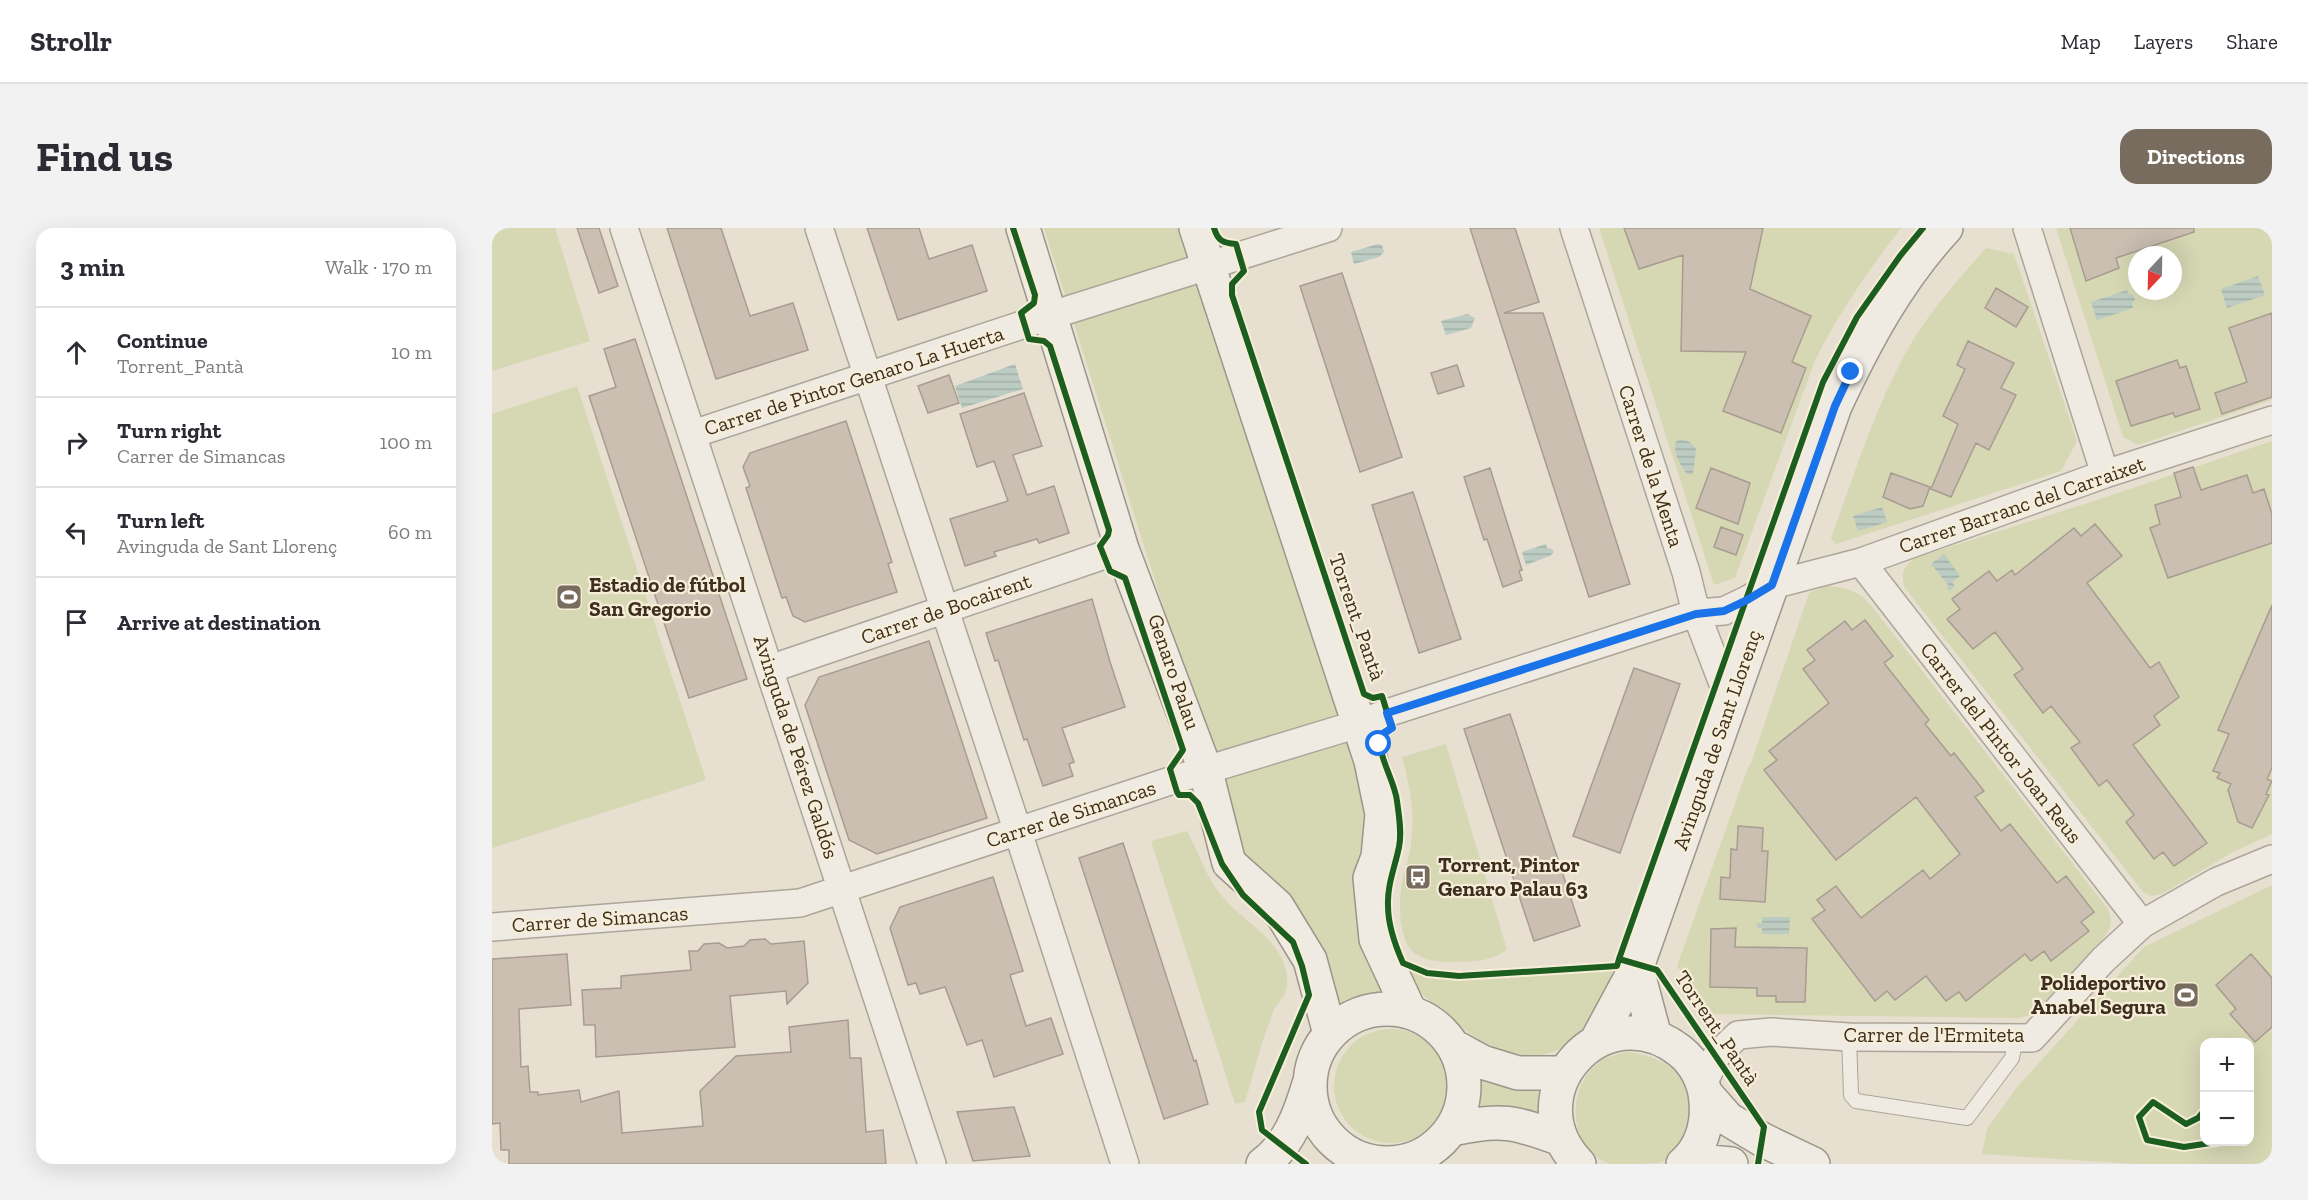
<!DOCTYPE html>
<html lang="en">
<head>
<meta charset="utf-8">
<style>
	body { margin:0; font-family:"Zilla Slab",serif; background:#f2f2f3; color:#2b2b33 }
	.controls { position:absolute; right:18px; bottom:18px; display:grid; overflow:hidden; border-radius:12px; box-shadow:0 6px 24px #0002 }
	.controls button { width:54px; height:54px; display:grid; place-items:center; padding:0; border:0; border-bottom:2px solid #e1e1e2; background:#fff; color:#2b2b33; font:30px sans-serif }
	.compass { position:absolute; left:1636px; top:18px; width:54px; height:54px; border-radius:50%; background:#fff; box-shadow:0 6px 24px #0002; rotate:202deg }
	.stop { position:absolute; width:18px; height:18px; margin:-14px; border:4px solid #1a73e8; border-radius:50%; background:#fff }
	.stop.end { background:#1a73e8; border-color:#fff; box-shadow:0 2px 6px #0008 }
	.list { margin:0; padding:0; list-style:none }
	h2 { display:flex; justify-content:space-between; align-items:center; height:78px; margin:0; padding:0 24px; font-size:26px }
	h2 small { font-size:20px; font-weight:400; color:#7c7c81 }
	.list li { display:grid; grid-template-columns:39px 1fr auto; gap:18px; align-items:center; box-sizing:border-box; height:90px; padding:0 24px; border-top:2px solid #e1e1e2 }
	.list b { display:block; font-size:22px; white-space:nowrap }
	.list p { margin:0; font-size:20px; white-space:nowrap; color:#7c7c81 }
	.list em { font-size:20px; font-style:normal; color:#7c7c81 }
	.icon { flex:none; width:33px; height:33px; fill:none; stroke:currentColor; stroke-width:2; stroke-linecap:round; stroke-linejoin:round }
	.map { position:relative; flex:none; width:1780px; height:936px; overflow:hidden; border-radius:18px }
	header { display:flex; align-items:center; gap:36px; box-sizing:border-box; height:84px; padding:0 30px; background:#fff; border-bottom:2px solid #e1e1e2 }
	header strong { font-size:28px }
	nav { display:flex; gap:33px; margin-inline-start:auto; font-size:21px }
	.intro { display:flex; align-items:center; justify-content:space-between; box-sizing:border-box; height:144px; padding:0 36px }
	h1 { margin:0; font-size:42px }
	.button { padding:15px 27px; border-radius:18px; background:#786c5e; color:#fff; font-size:21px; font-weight:700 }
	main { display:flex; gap:36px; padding:0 36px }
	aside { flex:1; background:#fff; border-radius:18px; box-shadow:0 6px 24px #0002 }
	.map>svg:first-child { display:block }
</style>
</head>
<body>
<header>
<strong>Strollr</strong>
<nav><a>Map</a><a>Layers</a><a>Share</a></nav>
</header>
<div class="intro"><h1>Find us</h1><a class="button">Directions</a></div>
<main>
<aside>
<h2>3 min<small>Walk · 170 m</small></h2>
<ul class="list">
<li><svg class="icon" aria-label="ahead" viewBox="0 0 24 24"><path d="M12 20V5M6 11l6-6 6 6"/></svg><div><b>Continue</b><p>Torrent_Pantà</p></div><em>10 m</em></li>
<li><svg class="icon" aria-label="right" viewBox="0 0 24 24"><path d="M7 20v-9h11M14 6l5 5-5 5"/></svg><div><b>Turn right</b><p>Carrer de Simancas</p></div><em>100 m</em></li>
<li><svg class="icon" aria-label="left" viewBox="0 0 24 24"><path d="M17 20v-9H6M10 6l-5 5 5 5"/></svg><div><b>Turn left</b><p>Avinguda de Sant Llorenç</p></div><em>60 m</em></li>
<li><svg class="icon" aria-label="arrive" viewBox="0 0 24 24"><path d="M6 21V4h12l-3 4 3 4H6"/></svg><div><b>Arrive at destination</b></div></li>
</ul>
</aside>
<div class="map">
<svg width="1780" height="936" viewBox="0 0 1780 936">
	<defs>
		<pattern id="water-rules" width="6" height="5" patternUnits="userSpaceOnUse" patternTransform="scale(1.5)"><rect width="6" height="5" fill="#bcccc2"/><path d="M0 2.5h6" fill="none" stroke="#a2b0a6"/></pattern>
	</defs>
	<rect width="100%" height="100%" fill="#e7e0d1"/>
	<!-- green -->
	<path fill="#d6d7b3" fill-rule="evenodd" d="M0,0H63L98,113L0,143Z
		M552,0H692L872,555L894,766L849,777L821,702L799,674L749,626Z
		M1107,0H1409C1376,43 1345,87 1322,135L1243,350L1222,357Z
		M1564,0H1780V172L1646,217L1631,209ZM1645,27H1681V63H1645Z
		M1494,20L1522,26L1585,213L1569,243L1344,316L1339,310C1362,248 1381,184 1413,126C1434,87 1465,53 1494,20Z
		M85,158L214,552L0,620V186Z
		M1780,213V606L1741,624L1670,666L1660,668L1651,664L1413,360C1408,347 1412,337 1423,330L1608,271Z
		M1335,358C1352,359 1366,362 1378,376L1616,681C1618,687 1620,692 1618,699C1611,719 1556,769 1539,787L1527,790L1216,786L1185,738L1256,539L1258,538L1317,365Z
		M954,516L1015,722C995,735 981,733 958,734C945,734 928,732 919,722C907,709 906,672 910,655C912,642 918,629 919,615C923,585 918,558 910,529Z
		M695,603C707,625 714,649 730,668C753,697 798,714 795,758C795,767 786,774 782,782C770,811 762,844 753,874L743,876L659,613Z
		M1780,657V936H1644L1490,926L1495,901L1525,859L1652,719ZM1712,814H1758V914H1712Z
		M1118,741L1124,747C1117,761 1110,785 1100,797C1076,826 1029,840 996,819C983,811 971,800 959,791C941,775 924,763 910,742L937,749L959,751Z
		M842 858a57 57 0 1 1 114 0a57 57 0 1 1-114 0Z
		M1136,824C1164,828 1197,841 1200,874C1201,881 1198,889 1197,896C1194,913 1185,928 1168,935C1154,936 1132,936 1118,936C1076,921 1073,861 1106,835C1115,828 1126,826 1136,824Z
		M988,847L1058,854L1053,891L982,886L987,872Z"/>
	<!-- water -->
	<path fill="url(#water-rules)" d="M886,16L890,17L892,24L887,29L862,36L859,24Z
		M1766,48L1773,67L1735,80L1729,61Z
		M1635,62L1636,66L1641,67L1643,71L1640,76L1641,80L1605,92L1599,74Z
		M975,86L983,90L979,100L954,107L949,93Z
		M523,136L531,161L470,180L463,158Z
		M1187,211L1198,214L1204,221L1201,245L1199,247L1195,246C1188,237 1182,227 1183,215Z
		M1390,279L1395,294L1366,303L1361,288Z
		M1054,316L1055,320L1060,321L1062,324L1058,328L1034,337L1030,324Z
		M1452,326L1468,348L1460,354L1463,358L1457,363L1455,360L1457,358L1439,336Z
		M1270,689H1298L1297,706H1270V700H1265V695H1270Z"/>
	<!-- building -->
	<path fill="#cbbfb2" stroke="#a89c90" stroke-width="1.5" d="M85,0H107L126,58L107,65Z
		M175,0H229L258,88L301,75L316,122L224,151Z
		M375,0H427L437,31L480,17L495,63L406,92Z
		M978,0H1023L1047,74L1012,85H1051L1138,356L1097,369Z
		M1132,0H1271L1258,61L1319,88L1300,134L1314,140L1289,205L1231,183L1254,124L1189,123L1191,27L1147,41Z
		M1578,0H1702V4L1624,30L1627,40L1594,53Z
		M850,45L910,229L868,244L808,58Z
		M1504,60L1536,79L1524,99L1493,80Z
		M1780,85V169L1730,186L1723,165L1755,154L1737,100Z
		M143,111L255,451L197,470L97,168L124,159L112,121Z
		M1476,113L1522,135L1509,160L1524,167L1497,222L1484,215L1459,269L1439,261L1466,196L1451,188L1473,141L1465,137Z
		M1685,132L1688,140L1694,138L1708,181L1683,189L1681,185L1639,198L1624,153Z
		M965,137L972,158L946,166L939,145Z
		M457,147L467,175L436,185L426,158Z
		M532,165L550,218L521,227L535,267L562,258L577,305L547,315L545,311L502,324L504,328L473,338L458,291L516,273L502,233L485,239L468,186Z
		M354,193L400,334L396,336L405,364L313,394L301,388L294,369L290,370L254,260L258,258L251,239L258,225Z
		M1701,239L1709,262L1755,247L1761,265L1772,261L1780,286V315L1676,350L1658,300L1668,296L1663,277L1689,269L1682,245Z
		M998,240L1030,342L1027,343L1030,352L1011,359L995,311L992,312L972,249Z
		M1219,240L1258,255L1246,296L1204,280Z
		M1399,245L1438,259L1431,278L1418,281L1391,269Z
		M921,264L969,411L927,425L880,277Z
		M1603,296L1630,328L1595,355L1658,440L1667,434L1687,469L1662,488L1668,497L1641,517L1715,615L1682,638L1671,624L1662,631L1634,594L1642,587L1615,552L1607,558L1579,520L1588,514L1559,478L1551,485L1522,447L1531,441L1503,404L1481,421L1455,391L1468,381L1460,371L1497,343L1505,353L1520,342L1523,347L1582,300L1589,308Z
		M1229,299L1251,307L1244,327L1222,319Z
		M600,371L618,434L633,479L570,500L582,534L577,536L581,548L551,558L535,511L532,512L506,432L503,433L494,405Z
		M1780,377V540L1775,551L1780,553L1774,566L1777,567L1760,600L1746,594L1736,562L1739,556L1725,550L1728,545L1721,543L1737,506L1726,502Z
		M1373,392L1401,428L1392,435L1437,492L1433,496L1459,528L1462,525L1492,563L1483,569L1509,603L1518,596L1565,655L1574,648L1602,684L1589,694L1597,703L1559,733L1552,723L1539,733L1533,726L1474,773L1467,764L1454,773L1434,748L1403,772L1395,763L1383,773L1320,691L1333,682L1325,672L1344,658L1369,690L1431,642L1438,651L1468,626L1424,569L1344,632L1272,542L1285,532L1277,523L1337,475L1311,441L1323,432L1315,422L1353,393L1360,402Z
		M437,413L495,590L385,626L357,612L313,477L327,449Z
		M1142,440L1188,456L1128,625L1081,608Z
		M1018,486L1088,698L1042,713L972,501Z
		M1246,598L1271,600L1270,623H1276L1273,674L1228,671L1229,649L1238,650L1239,621L1245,622Z
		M631,615L702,833L704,832L716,876L672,891L587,630Z
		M501,649L531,743L518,747L534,798L559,790L571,826L502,849L490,812L475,817L453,759L428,766L424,755L416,757L398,700L408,679Z
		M1244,700L1243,719L1315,720L1313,774H1284V768H1265V760L1218,759L1219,701Z
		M273,711L279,716L312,713L316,755L295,776L294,763L238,768L243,819L104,829L103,797H92L90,762L129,760V748L199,742L197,723H206L212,716L227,715L235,720L252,718L258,712Z
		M75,726L79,777L27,781L29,839L36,838L38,864H46V867L87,862L89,874L127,863L130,905L211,898L208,863L244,828L299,824L297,799L356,792L358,830H369L374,904L391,902L394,936H17V922H9L8,895L0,896V731Z
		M1759,726L1780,750V799L1763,814L1738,786L1744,781L1724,757Z
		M522,879L538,928L481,933L465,884Z"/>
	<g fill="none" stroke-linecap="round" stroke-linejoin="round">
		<defs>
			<path id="lane" d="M1357,809L1359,867L1364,873L1475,890L1520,830L1524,809"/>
			<path id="street" d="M132,0L440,936
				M327,0L526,604L633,936
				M1082,0L1194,344L1204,385L1238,474
				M1535,0L1613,246
				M201,206L557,88L836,0
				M1369,334L1650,696
				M278,441L630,321
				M0,699L308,675L681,552L866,496L895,485L1204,385L1232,383L1255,372L1280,357L1369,334L1613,246L1780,192
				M1211,856L1225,827L1246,807L1279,804L1357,809L1540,810L1611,732L1650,696L1724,654L1780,631"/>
			<path id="secondary" d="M531,0L630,321L714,544L737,635L785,678L818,732L838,806
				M704,0L879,533L890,586L886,629L878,650L884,711L918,784
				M1144,738L1163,809
				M818 858a77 77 0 1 1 154 0a77 77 0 1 1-154 0Z
				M1104,814L1146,736L1343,178C1373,114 1405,53 1454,0
				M961,818L990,834L1026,845H1072
				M1214,866L1236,891L1271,912L1321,936
				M960,901C1009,890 1023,894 1069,911
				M1196,932L1239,936
				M771,936C797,917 808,886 817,856
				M1087,936C1019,866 1112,763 1188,823C1203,835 1213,854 1214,874C1216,897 1209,921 1191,936"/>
		</defs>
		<!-- lane casing -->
		<use href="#lane" stroke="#ada599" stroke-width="16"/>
		<!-- street casing -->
		<use href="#street" stroke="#ada599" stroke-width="30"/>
		<!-- secondary casing -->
		<use href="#secondary" stroke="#9c958a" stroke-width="36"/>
		<!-- lane -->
		<use href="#lane" stroke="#efebe3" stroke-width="14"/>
		<!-- street -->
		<use href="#street" stroke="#efebe3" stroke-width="27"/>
		<!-- secondary -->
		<use href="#secondary" stroke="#efebe3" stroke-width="33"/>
		<defs>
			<path id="cycleway" d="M521,0L543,67L542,75L529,85L537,111L552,113L558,118L617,302L616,307L608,318L618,343L633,350L691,522L678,541L685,564L687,567H698L706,575L730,636L751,667L801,714L810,738L817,767L767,884L770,902L814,936
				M722,0C726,13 731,15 744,16L752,43L740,56V67L872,466L881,470L890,468L900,500L889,507C884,526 903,553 905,573C907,588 910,605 907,619C903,639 895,657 896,678C896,698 903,717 911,735L935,745L967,748L1125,738L1127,731L1165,742L1272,899L1266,936
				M1127,731L1331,154L1365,89L1408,28L1431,0
				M1712,883L1706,890L1694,896L1661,874L1647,889L1655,912L1692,919L1725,914"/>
		</defs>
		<!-- cycleway casing -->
		<use href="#cycleway" stroke="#f7eed8" stroke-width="10"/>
		<!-- cycleway -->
		<use href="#cycleway" stroke="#1b5e20" stroke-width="6"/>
	</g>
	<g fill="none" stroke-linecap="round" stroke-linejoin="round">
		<!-- route -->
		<path stroke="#1a73e8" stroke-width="8" d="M887,516L889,507L900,500L895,485L1204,386L1232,383L1255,372L1280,357L1343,178L1359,144"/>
	</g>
	<!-- icons -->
	<defs>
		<symbol id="stadium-square" viewBox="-11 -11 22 22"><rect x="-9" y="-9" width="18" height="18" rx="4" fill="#786c5e" stroke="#f7eed8"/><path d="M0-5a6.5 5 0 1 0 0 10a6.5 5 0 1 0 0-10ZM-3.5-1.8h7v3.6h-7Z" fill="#fff"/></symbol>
		<symbol id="bus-square" viewBox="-11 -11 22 22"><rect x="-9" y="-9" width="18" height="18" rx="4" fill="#786c5e" stroke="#f7eed8"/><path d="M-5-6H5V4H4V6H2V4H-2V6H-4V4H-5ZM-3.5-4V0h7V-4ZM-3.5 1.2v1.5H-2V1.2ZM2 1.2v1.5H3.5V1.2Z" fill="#fff"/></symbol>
	</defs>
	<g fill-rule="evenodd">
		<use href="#stadium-square" x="62" y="354" width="30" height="30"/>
		<use href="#bus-square" x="911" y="634" width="30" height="30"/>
		<use href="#stadium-square" x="1679" y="752" width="30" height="30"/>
	</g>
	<g text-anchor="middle" stroke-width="4.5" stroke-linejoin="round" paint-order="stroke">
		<!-- street labels -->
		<g font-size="21" fill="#3d2e20" stroke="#f7eed8">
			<text transform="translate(362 153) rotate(-18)" y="7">Carrer de Pintor Genaro La Huerta</text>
			<text transform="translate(1159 238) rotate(72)" y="7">Carrer de la Menta</text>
			<text transform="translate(1530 277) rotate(-19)" y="7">Carrer Barranc del Carraixet</text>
			<text transform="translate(454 381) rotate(-19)" y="7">Carrer de Bocairent</text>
			<text transform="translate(865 389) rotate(71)" y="7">Torrent_Pantà</text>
			<text transform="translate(682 444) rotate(71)" y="7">Genaro Palau</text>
			<text transform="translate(1225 512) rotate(-71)" y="7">Avinguda de Sant Llorenç</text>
			<text transform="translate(1509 515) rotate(52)" y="7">Carrer del Pintor Joan Reus</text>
			<text transform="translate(304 519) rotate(72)" y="7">Avinguda de Pérez Galdós</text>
			<text transform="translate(579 586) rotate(-18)" y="7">Carrer de Simancas</text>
			<text transform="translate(108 691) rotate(-4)" y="7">Carrer de Simancas</text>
			<text transform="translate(1225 800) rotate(56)" y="7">Torrent_Pantà</text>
			<text x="1442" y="814">Carrer de l'Ermiteta</text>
		</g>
		<!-- poi labels -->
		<g font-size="21" font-weight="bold" fill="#3d2e20" stroke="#f7eed8" text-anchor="start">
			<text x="97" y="364">Estadio de fútbol<tspan x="97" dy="24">San Gregorio</tspan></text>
			<text x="946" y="644">Torrent, Pintor<tspan x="946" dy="24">Genaro Palau 63</tspan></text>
			<text x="1674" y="762" text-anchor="end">Polideportivo<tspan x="1674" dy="24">Anabel Segura</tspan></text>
		</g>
	</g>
</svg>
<div class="controls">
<button>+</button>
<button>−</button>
</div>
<svg class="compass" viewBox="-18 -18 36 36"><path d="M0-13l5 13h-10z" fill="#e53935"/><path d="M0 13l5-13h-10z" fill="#7c7c81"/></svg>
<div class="stop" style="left:887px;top:516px"></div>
<div class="stop end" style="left:1359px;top:144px"></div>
</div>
</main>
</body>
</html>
